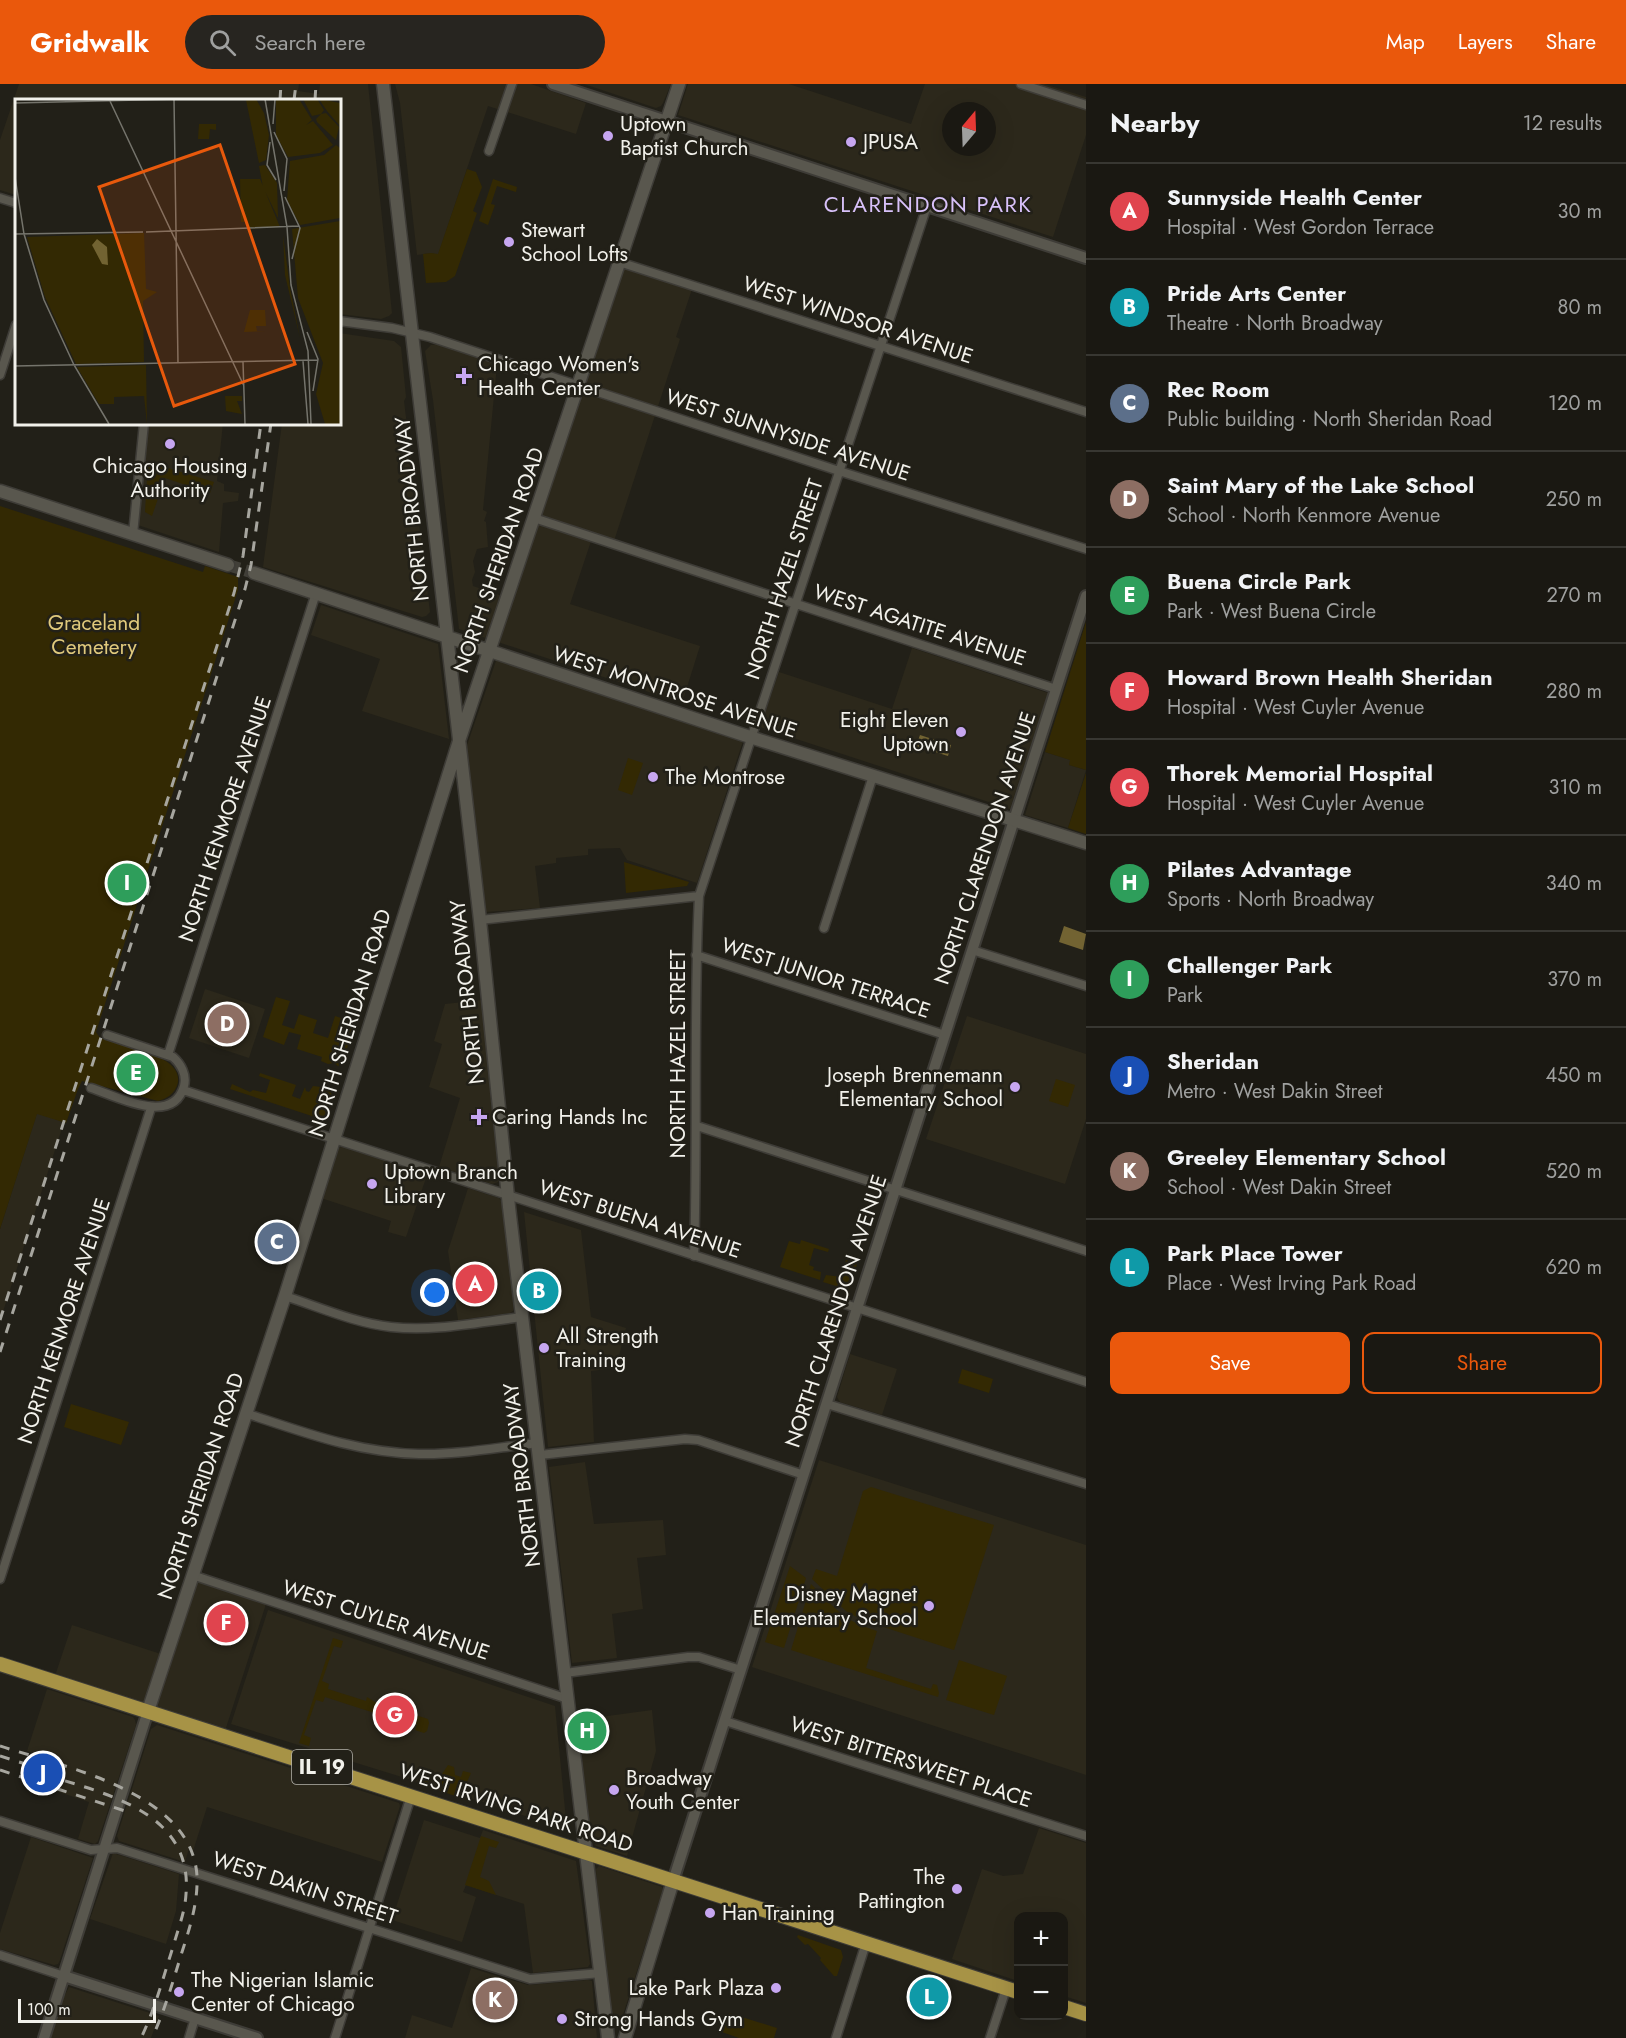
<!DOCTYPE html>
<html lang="en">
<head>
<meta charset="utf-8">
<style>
	body { margin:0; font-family:Jost,sans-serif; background:#272520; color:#f1f3f6 }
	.controls { position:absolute; right:18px; bottom:18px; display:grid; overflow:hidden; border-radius:12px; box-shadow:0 6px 24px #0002 }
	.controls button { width:54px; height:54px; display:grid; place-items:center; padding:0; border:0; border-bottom:2px solid #383732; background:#1a1812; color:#f1f3f6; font:30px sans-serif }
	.compass { position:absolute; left:942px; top:18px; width:54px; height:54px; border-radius:50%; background:#1a1812; box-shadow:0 6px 24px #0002; rotate:19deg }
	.scale { position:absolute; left:18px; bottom:15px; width:138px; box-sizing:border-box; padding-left:6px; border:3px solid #f2f1eb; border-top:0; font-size:16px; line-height:21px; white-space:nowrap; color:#f2f1eb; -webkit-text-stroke:4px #222018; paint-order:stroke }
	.you { position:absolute; left:435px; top:1209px; width:21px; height:21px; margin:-15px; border:4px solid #fff; border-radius:50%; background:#1a73e8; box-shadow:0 0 0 9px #1a73e833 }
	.badge { display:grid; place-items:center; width:39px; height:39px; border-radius:50%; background:#ea580c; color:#fff; font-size:20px; font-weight:700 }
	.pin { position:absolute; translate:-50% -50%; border:3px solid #fff; box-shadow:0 2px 6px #0006 }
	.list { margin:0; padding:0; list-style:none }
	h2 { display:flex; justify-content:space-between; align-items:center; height:78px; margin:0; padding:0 24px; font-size:26px }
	h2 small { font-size:20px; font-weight:400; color:#9fa09f }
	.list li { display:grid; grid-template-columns:39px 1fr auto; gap:18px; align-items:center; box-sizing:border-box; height:96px; padding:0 24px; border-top:2px solid #383732 }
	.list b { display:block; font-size:22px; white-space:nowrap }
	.list p { margin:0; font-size:20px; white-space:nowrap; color:#9fa09f }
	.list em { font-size:20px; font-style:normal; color:#9fa09f }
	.actions { display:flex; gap:12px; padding:18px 24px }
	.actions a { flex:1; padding:14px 0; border:2px solid #ea580c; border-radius:12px; text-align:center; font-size:21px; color:#ea580c }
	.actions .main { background:#ea580c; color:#fff }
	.icon { flex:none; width:33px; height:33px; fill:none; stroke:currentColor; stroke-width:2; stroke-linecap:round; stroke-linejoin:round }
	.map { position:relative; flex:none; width:1086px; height:1954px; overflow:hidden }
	header { display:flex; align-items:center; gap:36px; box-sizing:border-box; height:84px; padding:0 30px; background:#ea580c; color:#fff }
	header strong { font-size:28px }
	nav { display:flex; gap:33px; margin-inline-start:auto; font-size:21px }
	.search { width:420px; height:54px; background:#272520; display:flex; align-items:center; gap:15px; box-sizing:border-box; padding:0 21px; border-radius:33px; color:#9fa09f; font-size:22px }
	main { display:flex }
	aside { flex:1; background:#1a1812 }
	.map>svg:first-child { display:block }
</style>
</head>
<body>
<header>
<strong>Gridwalk</strong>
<div class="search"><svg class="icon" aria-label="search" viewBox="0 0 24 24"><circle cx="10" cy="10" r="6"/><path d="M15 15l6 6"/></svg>Search here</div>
<nav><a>Map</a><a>Layers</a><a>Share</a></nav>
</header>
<main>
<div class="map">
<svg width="1086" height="1954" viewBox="0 0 1086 1954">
	<rect width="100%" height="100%" fill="#222018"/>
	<!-- built -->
	<path fill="#2c281b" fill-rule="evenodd" d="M19,0H299L298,7L319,10L320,0H368L392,229L389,232L381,235L339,230V16H16V111L0,106V56Z
		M395,0H531L586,19L576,50L488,22L438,171L431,169L417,171L400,19Z
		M584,0H671L663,19L661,22L656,24Z
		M688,0H789L911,40L925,0H1044L1086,13V51L1053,153L678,31ZM951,27H987V63H951Z
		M619,178L693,202L676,253L680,255L613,460L592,454L570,520L700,562L682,619L459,545L433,316L425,267L431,261L440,260L497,281L483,426L487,428L484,437L486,438L488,463L477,465L473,477L475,488L472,496L473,502L508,514Z
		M339,249L394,257L401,263L406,313L404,317L430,528L426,532L422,533L263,483L282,339H339Z
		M146,339H223L217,397L224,400V407L239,409L238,417L223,419L219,468L138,441Z
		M321,521L438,560L449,655L362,627L380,575L311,551Z
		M912,564L1048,609L1010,725L760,643L779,588L892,625Z
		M497,574L744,654L697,799L627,776L620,764L588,765V771L556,774V779L535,782L540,824L485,828L466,664Z
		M1045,668L1071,676L1069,681L1086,686L1068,744L1025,731Z
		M205,905L265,925L249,974L189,954Z
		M482,916L500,1092L498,1098L492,1100L439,1083L460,1014L429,1003L442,960L434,957L445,920Z
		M967,932L1086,970V1035L1065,1100L926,1055Z
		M37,1029L64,1038L0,1237V1145Z
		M343,1062L427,1091L406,1153L388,1148L391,1137L321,1114L337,1065Z
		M468,1104L499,1114L502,1118L514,1222L513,1227L510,1229L458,1236L448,1167Z
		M524,1128L581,1146L591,1233L626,1244L616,1284L591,1287L594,1358L548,1363Z
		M850,1270L897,1285L882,1331L840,1318L837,1313Z
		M819,1376L1086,1461V1691L752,1583Z
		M585,1378L594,1440L663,1436L666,1471L637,1474L643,1525L612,1530L617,1574L572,1579L549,1383Z
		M193,1493L267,1517L224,1650L54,1595L72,1541L167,1572Z
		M268,1526L555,1622L567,1746L492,1721L231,1640Z
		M47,1605L133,1633L135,1636L136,1641L98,1757L95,1760L78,1755L89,1718L26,1697L35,1670L27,1667Z
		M652,1626L656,1667L627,1772L596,1762L590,1755L578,1636Z
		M157,1641L399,1719L400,1722L382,1778L207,1723L193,1767L190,1761L185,1778L119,1757L117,1752L151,1645Z
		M424,1736L480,1754L483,1746L576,1777L590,1880L588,1883L533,1889L524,1820L466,1801L463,1808L476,1813L462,1858L392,1836Z
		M1039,1744L1086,1759V1919L1064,1912V1832H1018V1897L952,1875L982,1785L1003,1792L1023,1790Z
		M31,1753L93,1774L60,1876L58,1880L54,1881L0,1865V1849Z
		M113,1769L179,1790L176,1827L166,1860L90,1835Z
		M599,1782L662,1803L663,1805L623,1931L611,1934L597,1807L596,1785Z
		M471,1884L528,1901L588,1896L592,1897L597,1954H405L412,1931L452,1944Z
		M69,1903L159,1932L151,1954H51L62,1917Z"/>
	<!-- green -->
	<path fill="#332903" d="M467,85L476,88L482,103L473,127L477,129L455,192L446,198L426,199L423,170L431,169L438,170Z
		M493,95L517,103L516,108L497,102L491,120L495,121L488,141L479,137Z
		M148,378L214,398L210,409L165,394L152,432L145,428Z
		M0,422L203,488L205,482L238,493V506L96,948L100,954C118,961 160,969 172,982C186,996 174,1014 158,1017L82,997L78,1005L66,1039L37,1030L0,1145Z
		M1086,538V686L1069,681L1070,676L1045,668Z
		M628,674L643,679L632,711L618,706Z
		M1086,689V750L1068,744Z
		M624,778L689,798L687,802L626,809Z
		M276,913L290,917L282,941L294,945L299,930L317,936L313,949L328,954L335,932L353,938L356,936L342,980L338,982L334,979L328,980L321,977L322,973L297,965L301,951L289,948L284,961L263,953Z
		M260,989L296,1001L292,1012L300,1015L305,1003L306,1007L309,1008L313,1002L321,1003L325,1007H330L332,1011L325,1032L321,1035L230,1005L232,1000L250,1008L253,1006L266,1009L270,996L259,992Z
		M1056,995L1075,1001L1068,1023L1049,1017Z
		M801,1156L829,1165L828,1168L814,1164L809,1181L814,1183L813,1186L821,1188L820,1196L780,1183L789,1157L800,1160Z
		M846,1176L857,1180L849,1206L823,1198L826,1191L841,1193Z
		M962,1285L993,1295L989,1309L958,1299Z
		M71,1320L129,1338L121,1361L64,1343Z
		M871,1403L994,1441L954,1566L862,1536L846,1527L812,1495L816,1485L837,1492L863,1407Z
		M790,1482L806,1494L784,1564L765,1558Z
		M811,1500C835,1524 843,1537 877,1547L866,1584L931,1605L933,1600L937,1601L939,1609L938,1613L791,1566Z
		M333,1554L343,1557L341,1564L334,1562L322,1597L329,1600L328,1605L366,1617L367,1613L375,1618L428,1635L429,1639L427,1647L424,1649L415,1646L417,1640L394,1633L393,1635L325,1613L323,1618L316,1616L304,1651L311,1654L309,1662L299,1659Z
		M959,1576L1007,1592L994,1631L946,1616Z
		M448,1681L454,1683L455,1691L461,1693L463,1687L471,1689L466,1700L472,1702L467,1716L423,1701L424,1696L440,1693Z
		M481,1752L499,1758L496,1764L489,1762L480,1793L489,1797L496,1811L465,1801Z
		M798,1851L841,1866L843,1873L837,1892H834L820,1876L821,1874L808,1860L805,1861L797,1853Z
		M729,1929L777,1944L774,1954H739L722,1948Z"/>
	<!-- water -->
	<path fill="#726332" d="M920,651L951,661L948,672L916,662Z
		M1064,842L1086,850L1083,866L1059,858Z"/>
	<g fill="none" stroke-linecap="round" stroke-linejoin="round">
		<!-- secondary-tunnel -->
		<path stroke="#413f38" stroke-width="12" stroke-dasharray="12 6" stroke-linecap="butt" d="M228,481L254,489"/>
		<defs>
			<path id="minor" d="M1021,0L1086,21
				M489,67L512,0
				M0,114L16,119
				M619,178L1086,328
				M339,237L392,244L430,253L839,387L1086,465
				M0,291L16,241
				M534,434L1056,605
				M133,450L144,339
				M480,836L699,812
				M824,844L873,692
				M972,866L1086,902
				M696,871L945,951
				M168,971L316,509
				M91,1004C116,1012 173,1043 184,1002C187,991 181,980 173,973L107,951
				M183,1006L1086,1298
				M697,1042L1086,1167
				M694,1172C698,1052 693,932 699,812L927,122
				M285,1212C319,1223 355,1239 391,1243C435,1248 479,1238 523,1233
				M827,1320L1086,1400
				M245,1329C303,1348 358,1369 419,1370C459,1371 499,1363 538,1359
				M540,1371L685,1355L698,1356L804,1391
				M192,1491L568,1615
				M0,1495L151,1024
				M565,1589L688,1573H699L741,1586
				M725,1637L1086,1752
				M0,1737L91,1766L117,1764L530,1895L601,1889
				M0,1871L64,1892
				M189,1954L195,1934
				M335,1954L411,1712
				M836,1954L866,1859
				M990,1954L1006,1905"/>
			<path id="tertiary" d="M553,0L1086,174
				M673,1797L1086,512
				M64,1892L257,1954
				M44,1954L148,1627"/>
			<path id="secondary" d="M383,0L480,836L509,1123L608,1954
				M0,407L228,481
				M254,489L750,653L1086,759
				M148,1627L285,1212L459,657L679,0
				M625,1954L673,1797"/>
			<path id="primary" d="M0,1580L1018,1908
				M1064,1923L1086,1930"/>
		</defs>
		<!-- minor casing -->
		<use href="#minor" stroke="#3e3c37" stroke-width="11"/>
		<!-- tertiary casing -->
		<use href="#tertiary" stroke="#3e3c37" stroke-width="14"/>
		<!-- secondary casing -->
		<use href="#secondary" stroke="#3e3c37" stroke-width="15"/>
		<!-- primary casing -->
		<use href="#primary" stroke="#3e3c37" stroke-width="16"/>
		<!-- minor -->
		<use href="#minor" stroke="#59574e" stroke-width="8"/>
		<!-- tertiary -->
		<use href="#tertiary" stroke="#59574e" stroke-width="10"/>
		<!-- secondary -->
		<use href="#secondary" stroke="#59574e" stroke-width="12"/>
		<!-- primary -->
		<use href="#primary" stroke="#a79346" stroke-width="14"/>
		<!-- rail -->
		<path stroke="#a7a69f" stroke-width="3" stroke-dasharray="10 10" stroke-linecap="butt" d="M280,16L281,0
			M294,16L296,0
			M315,16L316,0
			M0,1236L234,509L243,472L261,339
			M0,1268L245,505L251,481L271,339
			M0,1662C64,1683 192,1708 197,1792C198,1819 190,1843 182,1868C173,1897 165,1926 152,1954
			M0,1672L54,1689
			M0,1686L128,1728
			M46,1691C106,1710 193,1728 186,1810C185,1828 178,1845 173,1863C163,1894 155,1925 141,1954"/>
	</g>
	<!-- markers -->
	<g fill="#c6a6f0" stroke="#222018" stroke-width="2">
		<circle cx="608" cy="52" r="6"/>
		<circle cx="851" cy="58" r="6"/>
		<circle cx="509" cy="158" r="6"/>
		<path d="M461 283h6v6h6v6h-6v6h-6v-6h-6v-6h6z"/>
		<circle cx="170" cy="360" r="6"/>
		<circle cx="961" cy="648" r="6"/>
		<circle cx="653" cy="693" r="6"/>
		<circle cx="1015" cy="1003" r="6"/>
		<path d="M476 1024h6v6h6v6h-6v6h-6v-6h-6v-6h6z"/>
		<circle cx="372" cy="1100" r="6"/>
		<circle cx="544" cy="1264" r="6"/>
		<circle cx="929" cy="1522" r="6"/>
		<circle cx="614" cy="1706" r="6"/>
		<circle cx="957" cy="1805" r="6"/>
		<circle cx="710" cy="1829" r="6"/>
		<circle cx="776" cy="1904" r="6"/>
		<circle cx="179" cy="1908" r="6"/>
		<circle cx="562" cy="1935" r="6"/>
	</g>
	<g text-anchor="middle" stroke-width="5" stroke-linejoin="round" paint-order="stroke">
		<!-- shield labels -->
		<rect fill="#222018" stroke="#b4b2ac" stroke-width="1.5" x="292" y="1666" width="60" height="34" rx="4.5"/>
		<g font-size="20" font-weight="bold" fill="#f2f1eb">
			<text x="322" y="1690">IL 19</text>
		</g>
		<!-- poi labels -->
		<g font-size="21" fill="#f2f1eb" stroke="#222018" text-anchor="start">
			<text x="620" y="47">Uptown<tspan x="620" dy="24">Baptist Church</tspan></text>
			<text x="863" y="65">JPUSA</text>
			<text x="521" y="153">Stewart<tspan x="521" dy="24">School Lofts</tspan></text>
			<text x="478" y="287">Chicago Women's<tspan x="478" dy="24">Health Center</tspan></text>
			<text x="170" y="389" text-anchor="middle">Chicago Housing<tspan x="170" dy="24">Authority</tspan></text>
			<text x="949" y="643" text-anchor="end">Eight Eleven<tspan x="949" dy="24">Uptown</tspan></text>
			<text x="665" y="700">The Montrose</text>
			<text x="1003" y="998" text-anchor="end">Joseph Brennemann<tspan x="1003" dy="24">Elementary School</tspan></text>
			<text x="492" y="1040">Caring Hands Inc</text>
			<text x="384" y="1095">Uptown Branch<tspan x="384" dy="24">Library</tspan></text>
			<text x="556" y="1259">All Strength<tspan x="556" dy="24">Training</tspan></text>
			<text x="917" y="1517" text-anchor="end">Disney Magnet<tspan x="917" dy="24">Elementary School</tspan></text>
			<text x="626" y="1701">Broadway<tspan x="626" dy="24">Youth Center</tspan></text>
			<text x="945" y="1800" text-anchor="end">The<tspan x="945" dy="24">Pattington</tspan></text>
			<text x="722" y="1836">Han Training</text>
			<text x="191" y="1903">The Nigerian Islamic<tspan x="191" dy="24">Center of Chicago</tspan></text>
			<text x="764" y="1911" text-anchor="end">Lake Park Plaza</text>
			<text x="574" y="1942">Strong Hands Gym</text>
		</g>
		<!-- street labels -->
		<g font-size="21" fill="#f2f1eb" stroke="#222018">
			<text transform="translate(858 236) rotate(18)" y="7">WEST WINDSOR AVENUE</text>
			<text transform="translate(788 351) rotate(18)" y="7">WEST SUNNYSIDE AVENUE</text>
			<text transform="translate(412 425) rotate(-96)" y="7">NORTH BROADWAY</text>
			<text transform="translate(499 476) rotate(-71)" y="7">NORTH SHERIDAN ROAD</text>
			<text transform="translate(784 495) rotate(-72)" y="7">NORTH HAZEL STREET</text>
			<text transform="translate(920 541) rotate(18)" y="7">WEST AGATITE AVENUE</text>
			<text transform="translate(675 608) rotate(18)" y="7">WEST MONTROSE AVENUE</text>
			<text transform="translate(225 735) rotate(-72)" y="7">NORTH KENMORE AVENUE</text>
			<text transform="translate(985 764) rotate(-72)" y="7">NORTH CLARENDON AVENUE</text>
			<text transform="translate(826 894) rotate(18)" y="7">WEST JUNIOR TERRACE</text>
			<text transform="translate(467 908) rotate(-96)" y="7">NORTH BROADWAY</text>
			<text transform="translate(350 939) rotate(-73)" y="7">NORTH SHERIDAN ROAD</text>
			<text transform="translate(678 970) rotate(-90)" y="7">NORTH HAZEL STREET</text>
			<text transform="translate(640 1135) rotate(18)" y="7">WEST BUENA AVENUE</text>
			<text transform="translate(836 1227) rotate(-72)" y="7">NORTH CLARENDON AVENUE</text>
			<text transform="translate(64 1237) rotate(-72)" y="7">NORTH KENMORE AVENUE</text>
			<text transform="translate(522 1391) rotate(-97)" y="7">NORTH BROADWAY</text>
			<text transform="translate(201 1402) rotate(-72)" y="7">NORTH SHERIDAN ROAD</text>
			<text transform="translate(386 1536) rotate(18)" y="7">WEST CUYLER AVENUE</text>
			<text transform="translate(911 1678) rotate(18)" y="7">WEST BITTERSWEET PLACE</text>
			<text transform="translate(516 1724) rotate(18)" y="7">WEST IRVING PARK ROAD</text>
			<text transform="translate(305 1804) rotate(18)" y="7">WEST DAKIN STREET</text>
		</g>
		<!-- park labels -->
		<g font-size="21" fill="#e0c97c" stroke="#222018">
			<text x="94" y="546">Graceland<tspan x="94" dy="24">Cemetery</tspan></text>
		</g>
		<!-- neighbourhood labels -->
		<g font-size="22" letter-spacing="1.5" fill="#d8c1f9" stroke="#222018">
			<text x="928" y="128">CLARENDON PARK</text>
		</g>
	</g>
	<!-- overview -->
	<g transform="translate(15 15)">
		<rect width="326" height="326" fill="#222018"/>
		<path d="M241,0L249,14L254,36L251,61L244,64L231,1ZM261,0H284L297,21L291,26L298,22L318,46L305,54L273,58L261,36ZM288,0H302L309,11L306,15L311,14L324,28L321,41L302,23L301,20L306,15L297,17ZM304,0L325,4V27L312,12ZM184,25H201V31L195,30L194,40H183ZM321,46L325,49V119L285,126L272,101L275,62L309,56ZM250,66L262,84L263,119L248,88L244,67ZM225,80H245L265,128L232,130V123H226ZM325,122V325H310L301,295L308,264L283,199L277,130ZM129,134L131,190L142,193L128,202L129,263L61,265L30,198L12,138ZM268,136L275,189L285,239L270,176ZM235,211H250L251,227H241L242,232H251L229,233ZM131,266L132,325L129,297L99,298V305H84L62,268ZM210,297H227V302H222L227,315L211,312Z" fill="#332903"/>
		<path d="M82,140L92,148L93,166L87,165L77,146Z" fill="#726332"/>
		<path fill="none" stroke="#75746c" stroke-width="1.5" d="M94,0L229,287M159,0L163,264M250,0L272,128L276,186L293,252L296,325M0,4L166,0M258,25L260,0M259,33L272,60L269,92M255,43L252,66L261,81M0,78L9,135L29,201L59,266L94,325M270,98L285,129L277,160M131,133L284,127M0,135L128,133M292,233L303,260L298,292M288,262L293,325M228,263L230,325M0,267L303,261"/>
		<path fill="#e8590c" fill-opacity="0.15" stroke="#e8590c" stroke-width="3" d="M205,46L280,265L159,307L84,88Z"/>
		<rect width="326" height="326" fill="none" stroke="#f2f1eb" stroke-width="3"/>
	</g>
</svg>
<div class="controls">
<button>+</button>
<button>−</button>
</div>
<svg class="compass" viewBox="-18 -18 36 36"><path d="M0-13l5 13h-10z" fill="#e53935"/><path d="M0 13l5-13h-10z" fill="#9fa09f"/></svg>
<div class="scale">100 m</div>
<div class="you"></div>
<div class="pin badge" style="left:475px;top:1200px;background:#e0444e">A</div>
<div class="pin badge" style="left:539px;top:1207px;background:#0f9aa8">B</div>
<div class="pin badge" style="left:277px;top:1158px;background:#5c6f8a">C</div>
<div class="pin badge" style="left:227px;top:940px;background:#8d6e63">D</div>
<div class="pin badge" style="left:136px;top:989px;background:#2e9e5b">E</div>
<div class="pin badge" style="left:226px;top:1539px;background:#e0444e">F</div>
<div class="pin badge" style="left:395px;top:1631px;background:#e0444e">G</div>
<div class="pin badge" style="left:587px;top:1647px;background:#2e9e5b">H</div>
<div class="pin badge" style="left:127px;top:799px;background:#2e9e5b">I</div>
<div class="pin badge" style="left:43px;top:1689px;background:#1a4fb4">J</div>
<div class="pin badge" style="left:495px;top:1916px;background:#8d6e63">K</div>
<div class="pin badge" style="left:929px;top:1913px;background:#0f9aa8">L</div>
</div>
<aside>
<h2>Nearby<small>12 results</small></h2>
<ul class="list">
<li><span class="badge" style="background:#e0444e">A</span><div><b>Sunnyside Health Center</b><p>Hospital · West Gordon Terrace</p></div><em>30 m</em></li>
<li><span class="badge" style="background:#0f9aa8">B</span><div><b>Pride Arts Center</b><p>Theatre · North Broadway</p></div><em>80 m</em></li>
<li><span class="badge" style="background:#5c6f8a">C</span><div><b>Rec Room</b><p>Public building · North Sheridan Road</p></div><em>120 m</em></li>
<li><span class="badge" style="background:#8d6e63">D</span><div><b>Saint Mary of the Lake School</b><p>School · North Kenmore Avenue</p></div><em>250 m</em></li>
<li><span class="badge" style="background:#2e9e5b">E</span><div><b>Buena Circle Park</b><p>Park · West Buena Circle</p></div><em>270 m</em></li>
<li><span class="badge" style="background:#e0444e">F</span><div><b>Howard Brown Health Sheridan</b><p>Hospital · West Cuyler Avenue</p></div><em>280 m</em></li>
<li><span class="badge" style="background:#e0444e">G</span><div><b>Thorek Memorial Hospital</b><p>Hospital · West Cuyler Avenue</p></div><em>310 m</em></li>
<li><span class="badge" style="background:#2e9e5b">H</span><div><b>Pilates Advantage</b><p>Sports · North Broadway</p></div><em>340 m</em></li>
<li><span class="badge" style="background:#2e9e5b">I</span><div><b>Challenger Park</b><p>Park</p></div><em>370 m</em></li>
<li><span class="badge" style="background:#1a4fb4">J</span><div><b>Sheridan</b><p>Metro · West Dakin Street</p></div><em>450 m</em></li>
<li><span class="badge" style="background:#8d6e63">K</span><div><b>Greeley Elementary School</b><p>School · West Dakin Street</p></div><em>520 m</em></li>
<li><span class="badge" style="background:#0f9aa8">L</span><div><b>Park Place Tower</b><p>Place · West Irving Park Road</p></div><em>620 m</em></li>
</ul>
<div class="actions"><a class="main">Save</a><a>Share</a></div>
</aside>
</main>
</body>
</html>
